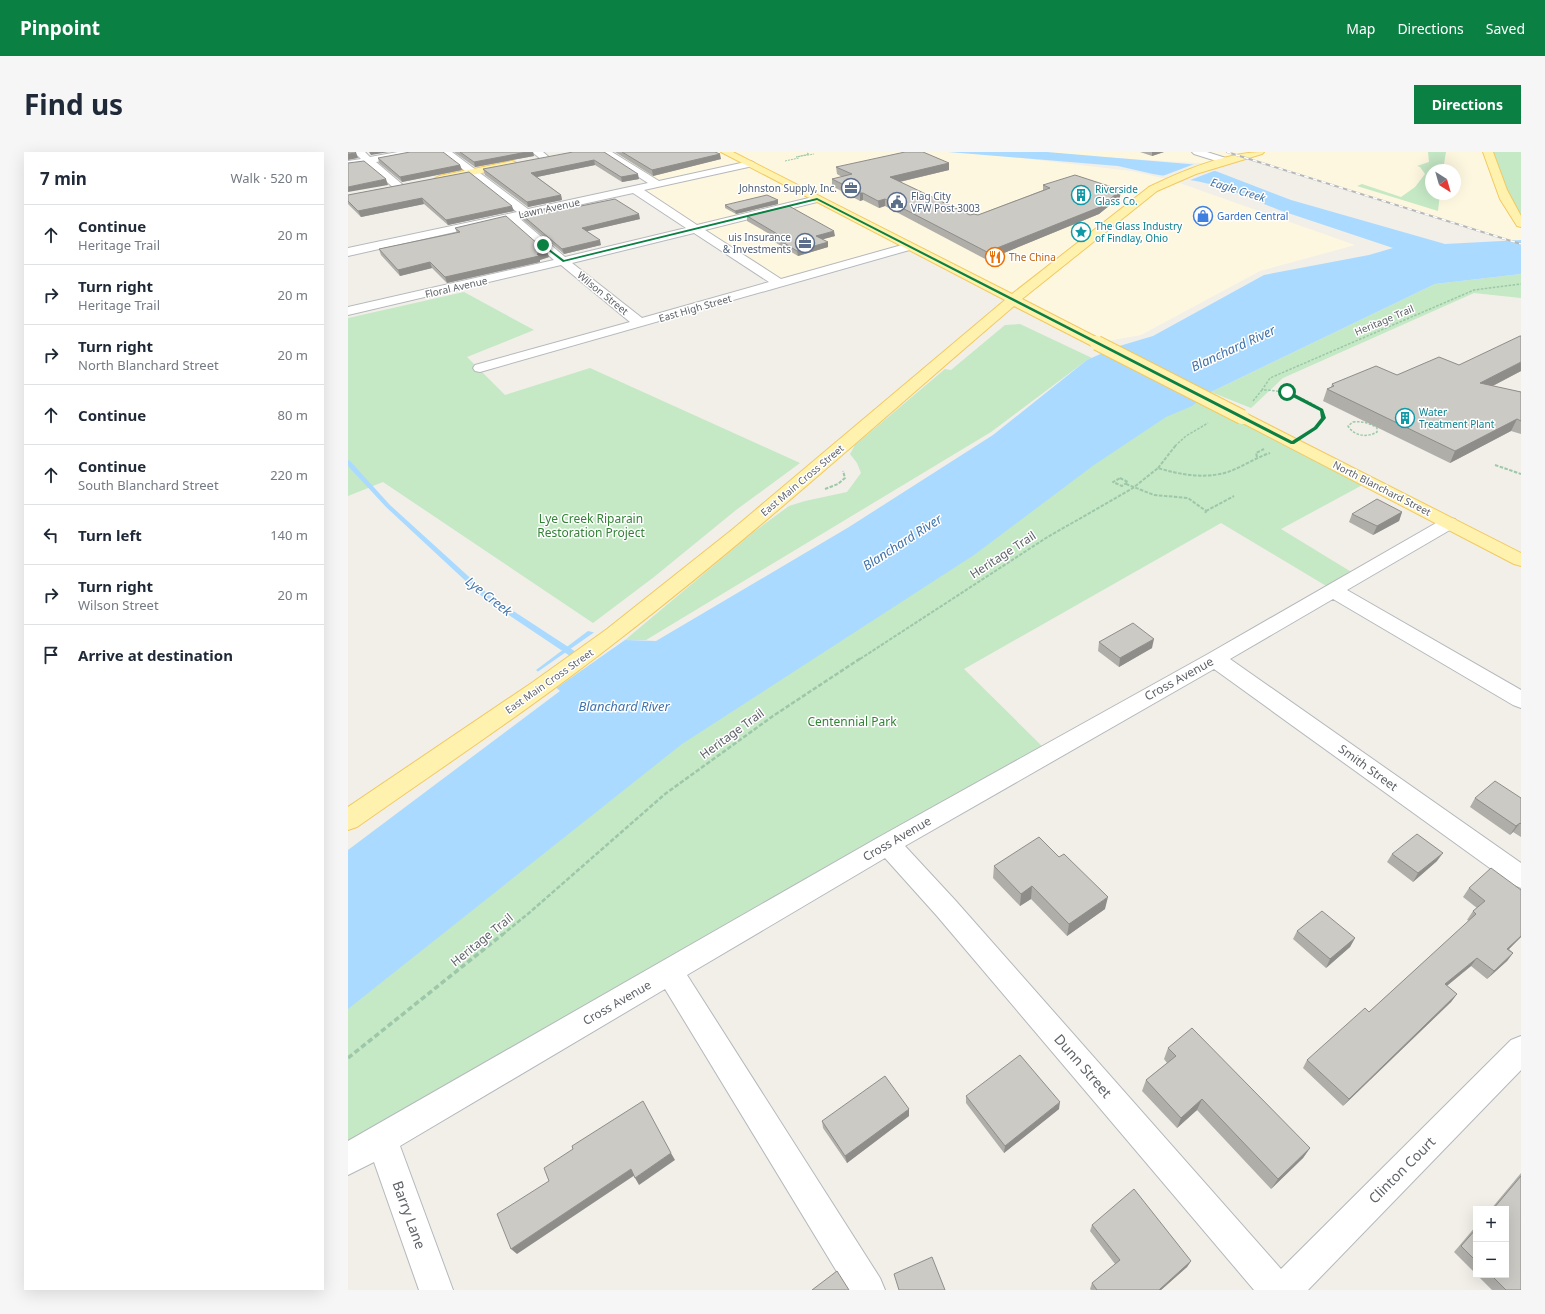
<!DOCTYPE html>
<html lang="en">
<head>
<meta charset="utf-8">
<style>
	body { margin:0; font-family:"Noto Sans",sans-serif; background:#f6f6f7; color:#1f2937 }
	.controls { position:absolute; right:12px; bottom:12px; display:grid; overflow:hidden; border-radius:0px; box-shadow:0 4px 16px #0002 }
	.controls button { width:36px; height:36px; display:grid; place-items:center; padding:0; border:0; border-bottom:1px solid #e0e1e3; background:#fff; color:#1f2937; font:20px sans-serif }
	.compass { position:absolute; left:1077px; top:12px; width:36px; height:36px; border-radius:50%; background:#fff; box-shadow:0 4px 16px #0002; rotate:143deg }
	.stop { position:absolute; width:12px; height:12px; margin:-9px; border:3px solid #0b8043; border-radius:50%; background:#fff }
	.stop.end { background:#0b8043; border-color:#fff; box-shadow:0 1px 4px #0008 }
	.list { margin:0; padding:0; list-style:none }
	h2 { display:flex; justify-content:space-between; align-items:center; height:52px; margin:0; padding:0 16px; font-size:17px }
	h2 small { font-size:13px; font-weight:400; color:#747a83 }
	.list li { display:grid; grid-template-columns:26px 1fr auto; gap:12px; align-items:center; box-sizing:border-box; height:60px; padding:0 16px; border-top:1px solid #e0e1e3 }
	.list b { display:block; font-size:15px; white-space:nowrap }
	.list p { margin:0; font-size:13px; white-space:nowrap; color:#747a83 }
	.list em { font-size:13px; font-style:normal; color:#747a83 }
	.icon { flex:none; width:22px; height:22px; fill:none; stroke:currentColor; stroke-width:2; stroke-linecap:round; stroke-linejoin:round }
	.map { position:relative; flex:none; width:1173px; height:1138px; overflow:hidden; border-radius:0px }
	header { display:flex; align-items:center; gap:24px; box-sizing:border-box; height:56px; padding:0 20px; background:#0b8043; color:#fff }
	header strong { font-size:19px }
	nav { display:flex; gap:22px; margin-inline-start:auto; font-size:14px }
	.intro { display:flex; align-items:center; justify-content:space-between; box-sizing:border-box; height:96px; padding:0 24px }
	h1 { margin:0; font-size:28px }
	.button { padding:10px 18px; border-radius:0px; background:#0b8043; color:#fff; font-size:14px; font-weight:700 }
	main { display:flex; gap:24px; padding:0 24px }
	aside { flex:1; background:#fff; border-radius:0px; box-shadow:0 4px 16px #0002 }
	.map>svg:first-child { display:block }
</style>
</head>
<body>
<header>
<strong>Pinpoint</strong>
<nav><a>Map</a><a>Directions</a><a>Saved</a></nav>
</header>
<div class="intro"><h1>Find us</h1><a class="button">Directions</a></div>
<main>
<aside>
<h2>7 min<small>Walk · 520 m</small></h2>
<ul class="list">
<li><svg class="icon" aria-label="ahead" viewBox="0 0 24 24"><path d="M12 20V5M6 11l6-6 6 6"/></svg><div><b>Continue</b><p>Heritage Trail</p></div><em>20 m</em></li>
<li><svg class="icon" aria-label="right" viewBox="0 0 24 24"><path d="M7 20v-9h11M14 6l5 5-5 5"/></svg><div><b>Turn right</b><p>Heritage Trail</p></div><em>20 m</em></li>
<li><svg class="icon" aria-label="right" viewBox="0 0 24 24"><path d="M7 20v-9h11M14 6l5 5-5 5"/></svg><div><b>Turn right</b><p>North Blanchard Street</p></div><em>20 m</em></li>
<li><svg class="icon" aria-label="ahead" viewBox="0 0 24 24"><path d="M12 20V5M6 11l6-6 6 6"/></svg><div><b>Continue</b></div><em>80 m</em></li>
<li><svg class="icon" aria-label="ahead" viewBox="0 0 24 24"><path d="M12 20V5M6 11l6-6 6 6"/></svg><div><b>Continue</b><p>South Blanchard Street</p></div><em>220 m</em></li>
<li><svg class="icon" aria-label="left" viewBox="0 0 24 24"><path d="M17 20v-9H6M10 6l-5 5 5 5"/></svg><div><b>Turn left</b></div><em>140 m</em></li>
<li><svg class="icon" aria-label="right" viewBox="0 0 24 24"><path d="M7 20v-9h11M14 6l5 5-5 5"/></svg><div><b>Turn right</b><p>Wilson Street</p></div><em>20 m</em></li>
<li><svg class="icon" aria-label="arrive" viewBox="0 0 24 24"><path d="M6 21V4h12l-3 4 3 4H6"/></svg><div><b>Arrive at destination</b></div></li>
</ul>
</aside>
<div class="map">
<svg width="1173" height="1138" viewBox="0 0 1173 1138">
	<rect width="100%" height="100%" fill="#f1efe8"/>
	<!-- commercial -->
	<path fill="#fef7e0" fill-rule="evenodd" d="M294,0H622L783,19L823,28L1007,93L912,119L793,183L749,191L561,95L432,132L287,37L308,32L268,7L295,1Z
		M668,0H1173V88L1164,89L894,5L866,12ZM1083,18H1107V42H1083Z"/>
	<!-- green -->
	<path fill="#c5e8c5" d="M1080,0H1098L1095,18H1083V42H1092L1090,59L1009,34L1014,32L1053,45L1067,35L1077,22L1072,15L1069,14L1081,10Z
		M1140,0H1173V72Z
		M1173,122V146L1126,141L935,226L903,256L863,240L1087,132Z
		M116,140L186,178L119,205L157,243L242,216L452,311L388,358L306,425L245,471L35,330L0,344V166Z
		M672,172L744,206L739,208L643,280L298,488H277L407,379L441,354L457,349L499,340L513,321L509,311L502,302L507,293L597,217L603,218L657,173Z
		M822,228L1020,330L933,377L1010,424L985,438L873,371L616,517L701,601L0,1007V798Z"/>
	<!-- water -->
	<path fill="#aadaff" d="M600,0H699L852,13L943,48L1097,92L1173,88V122L1087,132L863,240L844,254L818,265L746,313L626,403L334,592L0,857V698L212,539L188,518L240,479L277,488L308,489L501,375L645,283L739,208L768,195L805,184L916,123L1021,103L1045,96L931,58L875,35L848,29L805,22L770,14Z"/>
	<!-- pier -->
	<path fill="#f1efe8" d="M849,11L871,17L837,30L812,25Z
		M248,479L270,484L277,488L207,537L188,521Z"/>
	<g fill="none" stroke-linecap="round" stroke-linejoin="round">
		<!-- stream -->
		<path fill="#aadaff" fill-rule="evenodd" d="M0,308L2,309L42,353L141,443L228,500L229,502L228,504H222L137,447L38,355L0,314Z"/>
		<defs>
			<path id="minor" d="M8,0H17L22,5L50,0H71L66,3L28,10L55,33L56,35L51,38L47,37L18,12L0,15V9L13,7L9,3Z
				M93,0H104L180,57L300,31L252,0H264L311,29L402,9L405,10L407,12L405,14L296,38L349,73L469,44L473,45L474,47L473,49L357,78L433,127L561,91L565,93L567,95L565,97L132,220L127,219L125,216L127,213L282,170L213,113L0,163V155L206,108L160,68L0,104V96L169,60ZM285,41L338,76L217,105L171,66ZM346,81L421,130L294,166L224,111Z
				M184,0H195L202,6L197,9L194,8Z
				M844,0H859L881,7L883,9L878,12L846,2Z
				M1101,366L1107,367L1110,371L1107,375L999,438L1173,538V556L1165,553L985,447L882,507L1173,711V736L1164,732L866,517L557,694L607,748L933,1117L1163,888L1173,884V918L960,1138H906L589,764L537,706L339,823L532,1126L537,1138H500L317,837L52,994L105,1138H71L26,1010L0,1023V989L531,685L860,502L1095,367Z"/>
			<path id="major" d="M373,0H385L664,142L801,35C834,19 879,0 916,0L914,2L848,22L809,39L674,147L754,188L756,191L754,194L749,195L744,194L666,154C536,265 409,381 273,486C188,553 97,613 9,675L0,678V655L185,530L259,477L385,377L657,148Z
				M1135,0H1145L1159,38L1173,64V75L1169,74L1152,47Z
				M164,9L167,10L169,12L167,14L91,30L86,27L91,24Z
				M894,260L899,262L1173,401V414L1166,412L889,268L886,265L889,262Z"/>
		</defs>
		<!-- minor casing -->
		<use href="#minor" stroke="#b5b8bc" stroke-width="2"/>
		<!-- major casing -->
		<use href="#major" stroke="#f2c960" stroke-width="2"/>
		<!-- path-far4 -->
		<path stroke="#9cc7a9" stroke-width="1" stroke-dasharray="2 1" stroke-linecap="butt" d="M459,1L461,2L448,5L466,2
			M437,9L451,6"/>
		<!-- path-far3 -->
		<path stroke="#9cc7a9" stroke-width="1.5" stroke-dasharray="2.5 1.5" stroke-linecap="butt" d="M905,249L914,238
			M1005,270C1014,269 1022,271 1029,276V280C1019,286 1006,284 1000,274Z
			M962,280L968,276L976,266L974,258C955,245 937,238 914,238L922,226L1126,138L1173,132
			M827,294L838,284L860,271"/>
		<!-- path-far2 -->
		<path stroke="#9cc7a9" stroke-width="2" stroke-dasharray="3.5 1.5" stroke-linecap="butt" d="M909,305L908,301L916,297
			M1147,313L1173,322
			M810,316L828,293
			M772,326L780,330L774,334L765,330Z
			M778,332L806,343L840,346L858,359L857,362
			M477,337L490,332L497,326L495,319
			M858,359L886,344
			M512,507L698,386L785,336L810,316C833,323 857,327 880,320C894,315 907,306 922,301"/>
		<!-- path-far1 -->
		<path stroke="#9cc7a9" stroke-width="2.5" stroke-dasharray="4.5 2" stroke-linecap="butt" d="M154,783L181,761L317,642L425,564L513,506"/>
		<!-- path -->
		<path stroke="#9cc7a9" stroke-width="3.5" stroke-dasharray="5.5 3" stroke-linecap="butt" d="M0,906L155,782"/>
		<!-- minor -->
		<use href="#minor" fill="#fff" fill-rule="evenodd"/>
		<!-- major -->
		<use href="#major" fill="#fff2af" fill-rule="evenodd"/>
		<defs>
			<path id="rail" d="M879,0L1173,92"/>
		</defs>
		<!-- rail casing -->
		<use href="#rail" stroke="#b6b7b8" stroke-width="2"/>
		<!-- rail -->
		<use href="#rail" stroke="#fff" stroke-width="1.5" stroke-dasharray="4.5" stroke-linecap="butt"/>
		<defs>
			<path id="major-bridge" d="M749,191L894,265"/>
		</defs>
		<!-- major-bridge casing -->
		<use href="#major-bridge" stroke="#f2c960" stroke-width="16" stroke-linecap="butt"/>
		<!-- major-bridge -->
		<use href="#major-bridge" stroke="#fff2af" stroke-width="14"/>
	</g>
	<!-- wall -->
	<path fill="#afaea9" d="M106,0H185L186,4L127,15Z
		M256,0L291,27L274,30L247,13L189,25L213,43L214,48L180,55L137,23L135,17Z
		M267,0H367L373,7L305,24Z
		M792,0H816L804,4Z
		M30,6L112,13L114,18L54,30L31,11Z
		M601,11V18L552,30L622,63H630L695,38V33L772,45L751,62L639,108L537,54L531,56L515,48L512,49L484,34V27L494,25L489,22L488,15Z
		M121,20L166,59L100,73L76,52L13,65L0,52V43Z
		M430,48V52L388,62L377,56V53Z
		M228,55L292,67L239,79L253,93L216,102L174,67L173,62Z
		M399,64L487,84L474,87L480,95L450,104L425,89V84L399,69Z
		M107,76L199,100L201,105L192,108V110L99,131L84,116L52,124L33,103L31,97L109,81Z
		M1111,213L1173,219L1145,234L1173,240V282L1163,279L1102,311L975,249L979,237L983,235L984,232L1049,223Z
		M1054,360L1051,369L1025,383L1001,370L1004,362Z
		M751,490L804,496L771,515L750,499Z
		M1127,646H1173V685L1165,680L1162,683L1122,655Z
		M1044,702L1089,709L1065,730L1039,710Z
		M646,714L757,757L719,784L683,747L672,754L645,726Z
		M1121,736L1173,738V785L1161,797L1165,801L1159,809L1139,827L1123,814L1099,834L1109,842L1103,850L995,954L955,916L959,908L1021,860L1121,769L1119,768L1125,759L1129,756L1115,745Z
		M949,779L1007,786L1002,795L978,816L945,787Z
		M820,896L962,996L955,1006L923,1037L849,958L829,976L794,939L798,928L819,911L816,907Z
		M618,944L711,957L656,1001L618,951Z
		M561,964L499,1011L475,976L474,969Z
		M1173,1021V1138H1144L1129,1123H1158V1057H1143Z
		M744,1073L843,1109L839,1115L813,1138H743L742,1137L744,1131L767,1112L742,1079Z
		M1128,1074V1122L1106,1100Z"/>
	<!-- shaded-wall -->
	<path fill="#8f8d8a" d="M21,0H41L23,3Z
		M179,0H185L186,4L127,15L126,10Z
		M804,0H816L804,4Z
		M8,1L10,6L0,8V2Z
		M372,2L373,7L305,24L304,18Z
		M246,8L247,13L184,26L183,21Z
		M601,11V18L542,32V25Z
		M112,13L114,18L54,30L52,25Z
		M290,22L291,27L274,30L273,25Z
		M38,27L40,33L0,40V35Z
		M773,38L772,45L751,62L639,108V100Z
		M512,41H515V48L512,49Z
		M213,43L214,48L180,55L179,50Z
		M74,46L76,52L13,65L10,59Z
		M537,47V54L531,56L530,49Z
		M430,48V52L388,62L387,59Z
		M164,54L166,59L100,73L98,68Z
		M291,62L292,67L236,80L234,76Z
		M486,79L487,84L469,89L468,84Z
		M252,88L253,93L216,102L214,97Z
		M480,90V95L450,104L449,99Z
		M199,100L201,105L192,108V110L99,131L97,125Z
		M82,110L84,116L52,124L50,118Z
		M1173,210V219L1127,243L1132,231Z
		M1169,267L1163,279L1102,311L1107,299Z
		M1054,360L1051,369L1025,383L1029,374Z
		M806,487L804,496L771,515L772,506Z
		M1172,671L1165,680L1162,683L1168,674Z
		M1095,701L1089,709L1065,730L1070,721Z
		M684,734L683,747L672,754L673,742Z
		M760,745L757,757L719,784L721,772Z
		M1173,784V785L1153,805L1159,797Z
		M1007,786L1002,795L978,816L982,807Z
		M1165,801L1159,809L1139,827L1146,819Z
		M1129,806L1123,814L1091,840L1097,832Z
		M1109,842L1103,850L995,954L1001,947Z
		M854,947L849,958L829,976L833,966Z
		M712,950L711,957L656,1001L657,994Z
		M561,957V964L499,1011L497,1004Z
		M962,996L955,1006L923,1037L930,1027Z
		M323,1001L327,1008L291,1033L287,1026Z
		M283,1017L287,1023L169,1102L163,1097Z
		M843,1109L839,1115L813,1138H811Z"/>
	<!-- building -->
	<path fill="#cccac5" stroke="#8f8d8a" d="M0,0H7L8,1L0,2Z
		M62,0H95L112,13L52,25L30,6Z
		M112,0H179L126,10Z
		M225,0H256L290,22L273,25L246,8L183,21L213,43L179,50L135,17Z
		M274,0H367L372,2L304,18Z
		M557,0H575L601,11L542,25L622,63L626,62L630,63L702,36L695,33L727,23L773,38L752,55L639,100L537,47L530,49L515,41H512L484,27L504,22L488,15Z
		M16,9L38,27L0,35V11Z
		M121,20L164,54L98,68L74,46L10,59L0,49V43Z
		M419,43L430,48L387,59L377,53Z
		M267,47L291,62L234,76L252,88L214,97L173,62L224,51L228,55Z
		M441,54L486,79L468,84L480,90L449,99L425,84L431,83L399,64Z
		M158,64L199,100L189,102L191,104L97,125L82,110L50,118L31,97L112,80L107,76Z
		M1172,184H1173V210L1132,231L1173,240V269L1169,267L1107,299L979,237L986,234L984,232L1028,214L1049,223L1091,205L1111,213Z
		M1029,347L1054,360L1029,374L1004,362Z
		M785,471L806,487L772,506L751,490Z
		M1147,629L1173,646V672L1172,671L1168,674L1127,646Z
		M1069,682L1095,701L1070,721L1044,702Z
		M691,685L711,705L716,702L760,745L721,772L684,734L673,742L646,714Z
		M1143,716L1173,738V784L1159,797L1165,801L1146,819L1129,806L1097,832L1109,842L1001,947L959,908L1017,856L1021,860L1128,762L1125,759L1137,749L1121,736Z
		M974,759L1007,786L982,807L949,779Z
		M844,876L962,996L930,1027L854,947L833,966L798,928L828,904L820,896Z
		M672,903L712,950L657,994L618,944Z
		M537,924L561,957L497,1004L474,969Z
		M295,949L323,1001L287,1026L283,1017L163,1097L149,1062L201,1029L196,1016L225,997L224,994Z
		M1173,1024V1138H1158L1143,1123H1158V1057H1145Z
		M786,1037L843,1109L811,1138H749L744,1131L772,1108L744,1073Z
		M1128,1077V1109L1113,1094Z
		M584,1105L597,1138H551L546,1122Z
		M489,1119L501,1138H464Z"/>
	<!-- route -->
	<path fill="#0b8043" d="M469,46L944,289L966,275L973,266L972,259L937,241V239H941L975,257L978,266L969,277L946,292H943L469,48L215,110L193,93H196L216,108Z"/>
	<!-- icons -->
	<defs>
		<symbol id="office-ring" viewBox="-11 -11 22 22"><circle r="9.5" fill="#fff" stroke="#5c6f8a" stroke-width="1.5"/><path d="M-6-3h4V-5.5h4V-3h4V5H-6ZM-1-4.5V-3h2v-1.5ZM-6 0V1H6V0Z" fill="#5c6f8a"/></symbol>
		<symbol id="building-ring" viewBox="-11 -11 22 22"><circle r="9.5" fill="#fff" stroke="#0f9aa8" stroke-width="1.5"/><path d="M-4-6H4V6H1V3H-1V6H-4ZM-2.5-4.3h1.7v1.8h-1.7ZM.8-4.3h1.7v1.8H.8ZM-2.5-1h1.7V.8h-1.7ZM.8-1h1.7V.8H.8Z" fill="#0f9aa8"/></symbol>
		<symbol id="civic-ring" viewBox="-11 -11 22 22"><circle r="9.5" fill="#fff" stroke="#5c6f8a" stroke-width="1.5"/><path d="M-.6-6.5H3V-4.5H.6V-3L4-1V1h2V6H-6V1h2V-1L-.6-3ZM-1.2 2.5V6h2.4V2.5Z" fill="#5c6f8a"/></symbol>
		<symbol id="shop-ring" viewBox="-11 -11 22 22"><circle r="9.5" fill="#fff" stroke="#3f7fe0" stroke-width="1.5"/><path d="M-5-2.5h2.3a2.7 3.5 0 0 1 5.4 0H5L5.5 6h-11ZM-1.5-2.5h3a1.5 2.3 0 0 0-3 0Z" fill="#3f7fe0"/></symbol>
		<symbol id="sight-ring" viewBox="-11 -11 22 22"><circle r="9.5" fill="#fff" stroke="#0f9aa8" stroke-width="1.5"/><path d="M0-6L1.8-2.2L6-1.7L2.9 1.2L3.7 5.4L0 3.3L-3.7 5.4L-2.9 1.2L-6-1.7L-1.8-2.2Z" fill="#0f9aa8"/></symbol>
		<symbol id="restaurant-ring" viewBox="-11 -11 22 22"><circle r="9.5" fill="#fff" stroke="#e8710a" stroke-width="1.5"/><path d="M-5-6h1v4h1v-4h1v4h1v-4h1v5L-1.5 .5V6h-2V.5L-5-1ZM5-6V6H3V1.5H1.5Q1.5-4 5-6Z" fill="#e8710a"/></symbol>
	</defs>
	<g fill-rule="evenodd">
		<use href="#office-ring" x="492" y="25" width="22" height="22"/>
		<use href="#building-ring" x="722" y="32" width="22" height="22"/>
		<use href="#civic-ring" x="538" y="39" width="22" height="22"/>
		<use href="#shop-ring" x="844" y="53" width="22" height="22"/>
		<use href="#sight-ring" x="722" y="69" width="22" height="22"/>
		<use href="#office-ring" x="446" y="80" width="22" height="22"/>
		<use href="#restaurant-ring" x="636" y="94" width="22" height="22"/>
		<use href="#building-ring" x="1046" y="255" width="22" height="22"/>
	</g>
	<g text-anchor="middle" stroke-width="3" stroke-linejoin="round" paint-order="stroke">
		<!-- far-service labels -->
		<g font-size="10" fill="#4e5e75" stroke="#fff" text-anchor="end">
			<text x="489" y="40">Johnston Supply, Inc.</text>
			<text x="563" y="48" text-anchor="start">Flag City<tspan x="563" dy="12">VFW Post 3003</tspan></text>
			<text x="443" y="89">uis Insurance<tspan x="443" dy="12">&amp; Investments</tspan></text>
		</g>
		<!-- far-culture labels -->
		<g font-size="10" fill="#0d838f" stroke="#fff" text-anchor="start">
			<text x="747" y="41">Riverside<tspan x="747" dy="12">Glass Co.</tspan></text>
			<text x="747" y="78">The Glass Industry<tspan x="747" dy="12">of Findlay, Ohio</tspan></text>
			<text x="1071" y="264">Water<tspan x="1071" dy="12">Treatment Plant</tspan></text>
		</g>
		<!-- far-street labels -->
		<g font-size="10" fill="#5f6368" stroke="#fff">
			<text transform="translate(201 56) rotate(-12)" y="4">Lawn Avenue</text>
			<text transform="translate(108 135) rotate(-13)" y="4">Floral Avenue</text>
			<text transform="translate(255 141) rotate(39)" y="4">Wilson Street</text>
			<text transform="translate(347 156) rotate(-16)" y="4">East High Street</text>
			<text transform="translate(1036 168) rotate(-23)" y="4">Heritage Trail</text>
			<text transform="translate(454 328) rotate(-40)" y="4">East Main Cross Street</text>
			<text transform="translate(1034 336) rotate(27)" y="4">North Blanchard Street</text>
			<text transform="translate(201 529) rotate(-35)" y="4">East Main Cross Street</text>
		</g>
		<!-- far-shop labels -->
		<g font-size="10" fill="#366cbe" stroke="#fff" text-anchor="start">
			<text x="869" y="68">Garden Central</text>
		</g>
		<!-- far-food labels -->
		<g font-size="10" fill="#c56008" stroke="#fff" text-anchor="start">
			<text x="661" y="109">The China</text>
		</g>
		<!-- far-water labels -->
		<g font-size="11" font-style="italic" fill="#4174aa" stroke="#fff">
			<text transform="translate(890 38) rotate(17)" y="4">Eagle Creek</text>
		</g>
		<!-- park labels -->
		<g font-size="12" fill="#348238" stroke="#fff">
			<text x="243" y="371">Lye Creek Riparain<tspan x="243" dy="14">Restoration Project</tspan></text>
			<text x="504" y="574">Centennial Park</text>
		</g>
		<!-- street labels -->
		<g font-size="12" fill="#5f6368" stroke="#fff">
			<text transform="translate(655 403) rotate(-33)" y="4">Heritage Trail</text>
			<text transform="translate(831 527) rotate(-29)" y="4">Cross Avenue</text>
			<text transform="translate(384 582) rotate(-36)" y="4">Heritage Trail</text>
			<text transform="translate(1020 616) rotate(36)" y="4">Smith Street</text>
			<text transform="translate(549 687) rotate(-30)" y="4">Cross Avenue</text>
			<text transform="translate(134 788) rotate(-39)" y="4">Heritage Trail</text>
			<text transform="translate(269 851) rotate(-30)" y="4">Cross Avenue</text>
		</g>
		<!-- water labels -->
		<g font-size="13" font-style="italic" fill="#4174aa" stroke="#fff">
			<text transform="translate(885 196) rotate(-25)" y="5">Blanchard River</text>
			<text transform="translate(554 390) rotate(-33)" y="5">Blanchard River</text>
			<text transform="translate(141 444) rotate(38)" y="5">Lye Creek</text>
			<text x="276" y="559">Blanchard River</text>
		</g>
		<!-- near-street labels -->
		<g font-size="14" fill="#5f6368" stroke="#fff">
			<text transform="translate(735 914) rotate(49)" y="5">Dunn Street</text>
			<text transform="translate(1054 1018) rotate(-45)" y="5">Clinton Court</text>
			<text transform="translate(61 1063) rotate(70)" y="5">Barry Lane</text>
		</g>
	</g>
</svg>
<div class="controls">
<button>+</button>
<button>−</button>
</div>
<svg class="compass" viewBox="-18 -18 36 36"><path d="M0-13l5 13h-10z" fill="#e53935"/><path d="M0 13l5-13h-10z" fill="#747a83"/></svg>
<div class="stop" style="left:939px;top:240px"></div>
<div class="stop end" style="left:195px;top:93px"></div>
</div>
</main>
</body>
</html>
